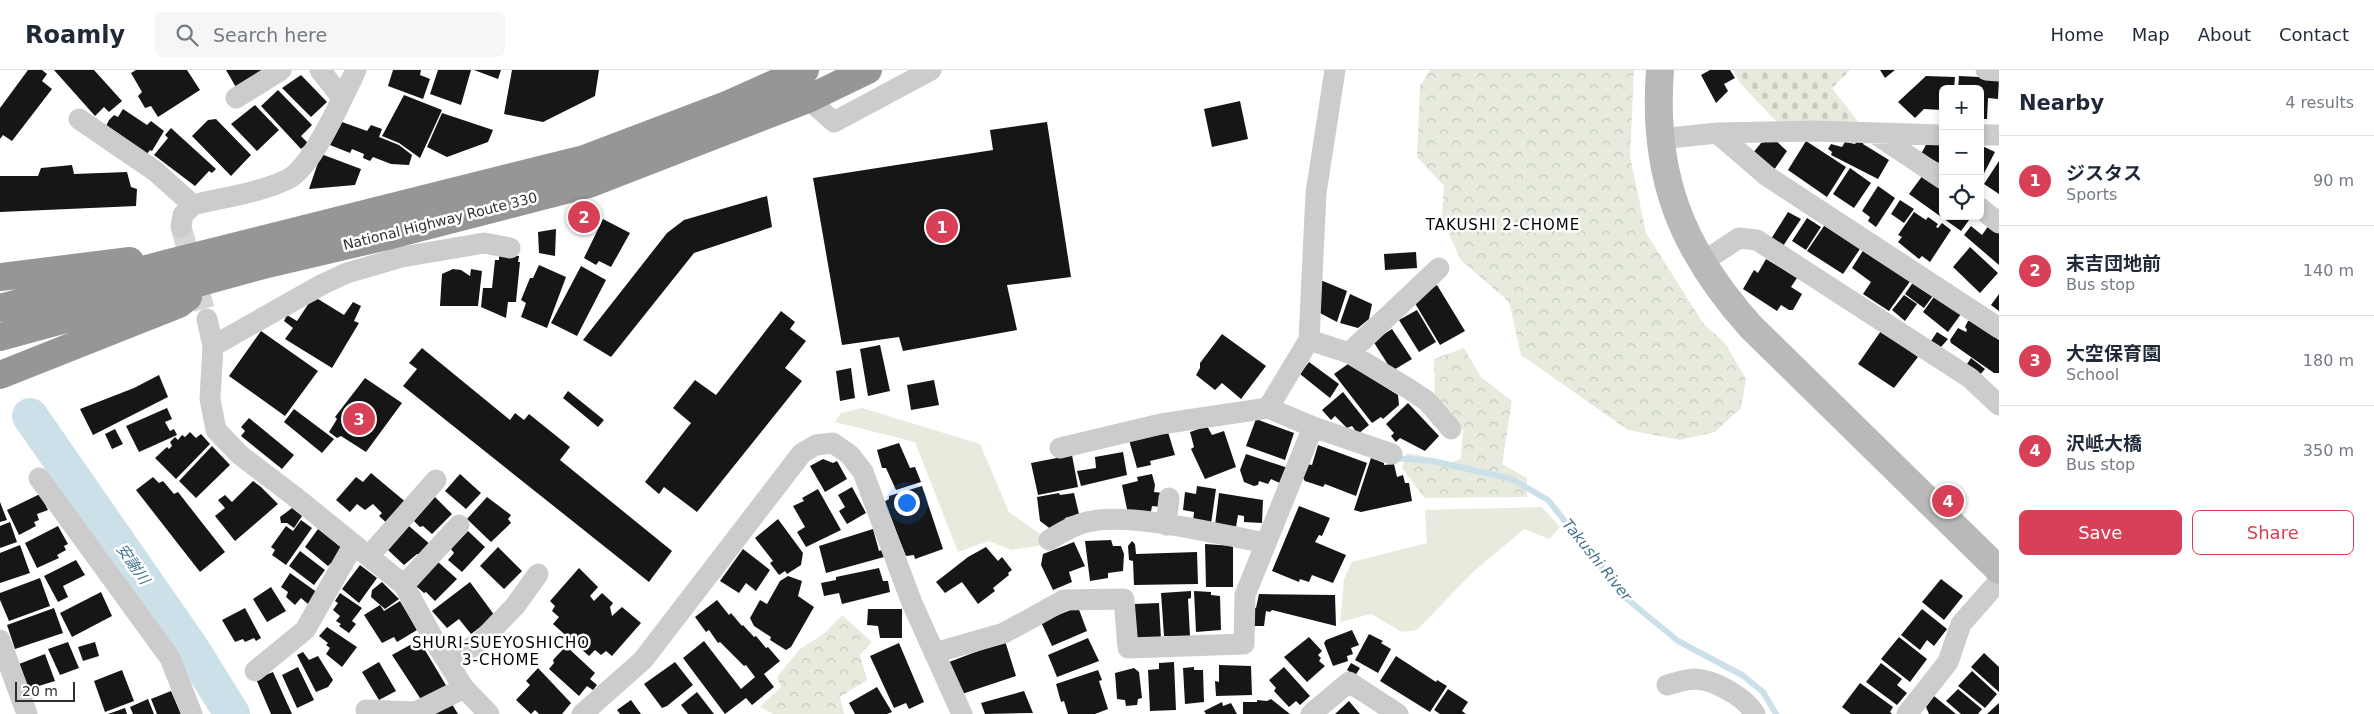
<!DOCTYPE html>
<html lang="en">
<head>
<meta charset="utf-8">
<style>
	body { margin:0; font-family:"DejaVu Sans","Noto Sans JP",sans-serif; background:#f6f6f7; color:#1f2937 }
	.controls { position:absolute; right:15px; top:15px; display:grid; overflow:hidden; border-radius:8px; box-shadow:0 2px 8px #0003 }
	.controls button { width:45px; height:45px; display:grid; place-items:center; padding:0; border:0; border-bottom:1px solid #e0e1e3; background:#fff; color:#1f2937; font:25px sans-serif }
	.scale { position:absolute; left:15px; bottom:12px; width:60px; box-sizing:border-box; padding-left:5px; border:2px solid #2f2f2f; border-top:0; font-size:14px; line-height:18px; white-space:nowrap; color:#2f2f2f; -webkit-text-stroke:4px #fff; paint-order:stroke }
	.you { position:absolute; left:906px; top:432px; width:18px; height:18px; margin:-12px; border:4px solid #fff; border-radius:50%; background:#1a73e8; box-shadow:0 0 0 8px #1a73e833 }
	.badge { display:grid; place-items:center; width:32px; height:32px; border-radius:50%; background:#d74056; color:#fff; font-size:16px; font-weight:700 }
	.pin { position:absolute; translate:-50% -50%; border:2px solid #fff; box-shadow:0 1px 5px #0006 }
	.list { margin:0; padding:0; list-style:none }
	h2 { display:flex; justify-content:space-between; align-items:center; height:65px; margin:0; padding:0 20px; font-size:21px }
	h2 small { font-size:16px; font-weight:400; color:#747a83 }
	.list li { display:grid; grid-template-columns:32px 1fr auto; gap:15px; align-items:center; box-sizing:border-box; height:90px; padding:0 20px; border-top:1px solid #e0e1e3 }
	.list b { display:block; font-size:19px; white-space:nowrap }
	.list p { margin:0; font-size:16px; white-space:nowrap; color:#747a83 }
	.list em { font-size:16px; font-style:normal; color:#747a83 }
	.actions { display:flex; gap:10px; padding:15px 20px }
	.actions a { flex:1; padding:11px 0; border:1px solid #d74056; border-radius:8px; text-align:center; font-size:18px; color:#d74056 }
	.actions .main { background:#d74056; color:#fff }
	.icon { flex:none; width:28px; height:28px; fill:none; stroke:currentColor; stroke-width:2; stroke-linecap:round; stroke-linejoin:round }
	.map { position:relative; flex:none; width:1999px; height:644px; overflow:hidden }
	header { display:flex; align-items:center; gap:30px; box-sizing:border-box; height:70px; padding:0 25px; background:#fff; border-bottom:1px solid #e0e1e3 }
	header strong { font-size:24px }
	nav { display:flex; gap:28px; margin-inline-start:auto; font-size:18px }
	.search { width:350px; height:45px; background:#f6f6f7; display:flex; align-items:center; gap:12px; box-sizing:border-box; padding:0 18px; border-radius:8px; color:#747a83; font-size:19px }
	main { display:flex }
	aside { flex:1; background:#fff }
	.map>svg:first-child { display:block }
</style>
</head>
<body>
<header>
<strong>Roamly</strong>
<div class="search"><svg class="icon" aria-label="search" viewBox="0 0 24 24"><circle cx="10" cy="10" r="6"/><path d="M15 15l6 6"/></svg>Search here</div>
<nav><a>Home</a><a>Map</a><a>About</a><a>Contact</a></nav>
</header>
<main>
<div class="map">
<svg width="1999" height="644" viewBox="0 0 1999 644">
	<defs>
		<pattern id="forest-crowns" width="20" height="18" patternUnits="userSpaceOnUse" patternTransform="scale(1.25)"><rect width="20" height="18" fill="#e6ebde"/><path d="M2 6a3 3 0 1 1 6 0M12 15a3 3 0 1 1 6 0" fill="none" stroke="#c6cabf"/></pattern>
		<pattern id="cemetery-stones" width="16" height="16" patternUnits="userSpaceOnUse" patternTransform="scale(1.25)"><rect width="16" height="16" fill="#e6ebde"/><path d="M2 7V4a2 2 0 0 1 4 0v3zM10 15v-3a2 2 0 0 1 4 0v3z" fill="#c6cabf"/></pattern>
	</defs>
	<rect width="100%" height="100%" fill="#fff"/>
	<!-- grass -->
	<path fill="#e6ebde" d="M862,338L980,374L1009,442L1039,463L1042,475L1011,480L989,471L958,482L915,372L835,352L841,343Z
		M1542,437L1560,457L1549,469L1524,459L1473,502L1417,560L1402,562L1371,544L1340,552L1344,509L1352,492L1427,473L1425,440Z"/>
	<!-- forest -->
	<path fill="url(#forest-crowns)" d="M1430,0H1634L1630,86L1646,163L1703,253L1725,273L1746,309L1741,338L1715,362L1680,370L1628,360L1521,285L1509,232L1461,190L1442,149L1444,116L1417,87L1420,16Z
		M1464,278L1481,307L1512,331L1502,394L1527,408V427L1425,428L1402,398L1407,383L1452,392L1461,389L1463,360L1435,326L1434,289Z
		M842,545L872,572L860,585L867,610L840,627L844,644H773L760,637L781,617L777,607L800,579L825,563Z"/>
	<!-- cemetery -->
	<path fill="url(#cemetery-stones)" d="M1733,0H1850L1832,18L1859,53L1776,51L1739,12Z"/>
	<g fill="none" stroke-linecap="round" stroke-linejoin="round">
		<!-- stream -->
		<path stroke="#cce0e9" stroke-width="6" d="M1395,388L1432,391L1512,409L1548,430L1627,529L1678,571L1742,605L1763,622L1776,644"/>
		<!-- river -->
		<path stroke="#cce0e9" stroke-width="36" d="M30,346L191,578L232,644"/>
	</g>
	<!-- building -->
	<path fill="#161616" d="M28,0H42L47,4L42,11L52,19L12,71L3,65L0,69V38Z
		M54,0H94L122,31L109,42L104,37L95,46Z
		M136,0H187L200,20L158,47L151,36L145,38L138,26L142,22L131,3Z
		M226,0H268L237,19Z
		M393,0H421L420,5L430,9L423,29L388,16Z
		M438,0H471L461,35L430,24Z
		M474,0H501L498,9Z
		M512,0H599L595,26L543,52L504,44Z
		M1710,0H1730L1735,8L1724,14L1728,21L1716,33L1701,5Z
		M1880,0H1895L1885,8Z
		M301,5L327,32L311,47L282,18Z
		M1926,6L1955,7L1954,19H1943V40L1924,39L1915,48L1898,32Z
		M1959,6L1999,8L1998,29L1988,28L1987,49H1980V19H1958Z
		M278,20L312,55L301,66L308,73L301,79L261,36Z
		M404,25L442,40L420,88L399,73L382,66Z
		M1240,31L1248,69L1212,77L1204,39Z
		M255,35L279,60L257,81L231,54Z
		M123,39L147,55L151,51L164,61L152,81L150,80L147,84L106,56L109,50L114,45L118,47Z
		M442,43L493,60L488,72L447,87L427,77Z
		M216,49L251,85L231,106L192,66L208,50Z
		M342,52L367,61L371,55L382,59L379,67L399,75L412,85L409,95L391,94L373,87L370,91L363,88L364,84L352,79L350,83L330,75Z
		M1047,52L1071,207L1007,215L1017,260L903,281L899,267L842,275L813,108L993,80L990,60Z
		M171,58L216,99L212,103L209,101L195,116L154,85L168,68L165,65Z
		M1774,69L1787,81L1774,100L1753,83L1761,73Z
		M1859,69L1864,71L1863,74L1889,90L1878,109L1831,85L1832,82L1828,79L1831,74L1842,77L1845,72L1855,74Z
		M1806,71L1846,97L1827,127L1788,100Z
		M1927,73L1943,75V95L1921,84Z
		M1980,75L1995,82L1980,111Z
		M321,84L361,99L355,115L309,119Z
		M1999,91V124L1984,114Z
		M72,95L74,104L127,102L131,117L137,119L136,136L0,142V106H38L41,98Z
		M1850,98L1871,113L1854,138L1833,124Z
		M1923,105L1943,119V146H1972L1961,161L1909,124Z
		M1878,116L1895,128L1876,157L1868,151L1870,147L1862,141Z
		M767,126L772,157L694,183L611,287L583,270L667,163L684,150Z
		M1900,130L1914,139L1904,153L1891,144Z
		M1788,142L1801,149L1783,176L1771,169Z
		M1914,142L1926,150L1928,147L1938,154L1936,157L1938,158L1942,153L1951,160L1930,192L1922,186L1919,189L1898,172L1902,167L1898,165Z
		M1807,148L1821,157L1806,180L1792,171Z
		M603,149L630,163L611,197L599,191L596,195L584,188Z
		M1826,153L1862,176L1843,204L1807,181Z
		M1989,155L1999,162V195L1964,165L1971,156L1982,165Z
		M556,159L555,186L539,183L538,162Z
		M1970,177L1998,203L1980,223L1953,197Z
		M1864,179L1911,210L1889,241L1863,224L1871,212L1852,198Z
		M1416,182L1417,198L1385,200L1384,184Z
		M499,184L519,186L518,192H520L516,232H508L506,248L481,237L483,218H492L495,190H499Z
		M1766,189L1797,208L1791,217L1802,224L1793,240H1789L1781,235L1777,241L1743,219L1754,200L1758,203Z
		M539,195L566,207L547,258L521,247L526,233L521,230L530,208H533Z
		M581,196L606,210L577,266L551,253Z
		M453,199L461,200L470,206L471,199L482,201L478,236H440L442,204Z
		M1916,208L1935,223L1924,238L1905,224Z
		M1318,209L1347,221L1337,252L1318,242Z
		M1437,215L1465,261L1440,275L1413,230Z
		M1350,224L1372,234L1369,249L1358,258L1340,253Z
		M1936,224L1961,244L1948,262L1923,242Z
		M1999,224V241L1991,235Z
		M1904,225L1917,234L1905,251L1892,240Z
		M318,229L344,245L353,232L361,236L354,251L359,253L332,298L285,269L293,258L284,251L287,245L297,251L309,233Z
		M1417,240L1436,272L1419,282L1399,250Z
		M781,241L795,252L790,259L806,271L785,298L802,311L697,442L664,417L659,424L645,412L691,353L673,338L695,310L716,325Z
		M1968,251H1970L1999,270V303H1994L1951,273L1950,270L1958,258L1966,262L1967,260L1965,257Z
		M1392,259L1412,289L1392,301L1373,271Z
		M261,261L318,301L285,346L229,306Z
		M1881,261L1918,287L1894,318L1858,294Z
		M1937,262L1948,269L1941,277L1931,271Z
		M1222,264L1266,296L1241,329L1222,313L1215,320L1196,305L1200,298V293Z
		M880,275L890,321L868,326L860,279Z
		M422,278L510,350L515,343L524,350L529,344L570,377L560,390L672,481L649,512L403,316L417,299L409,293Z
		M1971,288L1985,299L1978,307L1965,297Z
		M1309,292L1339,314L1330,328L1300,304Z
		M1348,294L1398,325L1399,335L1383,349L1381,347L1372,353L1334,304Z
		M851,298L855,328L840,331L836,301Z
		M159,305L168,327L93,365L80,339L134,318Z
		M365,308L402,333L366,382L341,366L337,368L329,362L337,349L335,347Z
		M934,310L939,335L911,340L907,315Z
		M568,321L604,350L598,357L563,328Z
		M1343,322L1369,355L1358,364L1352,356L1347,358L1335,346L1331,350L1322,340Z
		M1408,333L1439,366L1425,381L1400,368L1396,372L1391,366L1394,363L1386,354Z
		M167,338L172,349L165,352L170,361L174,359L177,365L139,382L126,356Z
		M294,339L334,369L322,383L284,352Z
		M249,348L294,385L282,399L241,366L245,361L241,357Z
		M1256,349L1294,363L1285,390L1246,376Z
		M1207,356L1212,365L1224,361L1236,397L1205,409L1191,379L1194,377L1190,362Z
		M115,359L123,374L112,379L105,364Z
		M190,362L196,368L201,364L210,374L176,409L155,388L167,377L169,379L172,376L170,372L175,367L178,370L182,365L185,367Z
		M1168,362L1175,385L1150,391L1151,395L1137,398L1129,370Z
		M899,373L910,398L915,397L921,412L896,420L886,398H882L877,380Z
		M1318,375L1367,393L1356,426L1325,414L1323,417L1305,411L1303,408L1307,394L1312,395Z
		M212,376L230,395L196,428L179,411Z
		M1123,382L1127,405L1081,416L1077,401L1096,398L1095,387Z
		M1246,384L1288,398L1282,414L1271,409L1268,414L1259,411L1258,415L1254,416L1244,412L1240,400Z
		M1072,385L1078,417L1038,425L1031,393Z
		M1371,388L1384,393V395L1394,394L1397,407L1403,405L1405,413H1409L1412,431L1361,442L1354,440Z
		M823,389L833,393L837,391L847,409L825,422L810,396Z
		M371,403L408,434L389,455L379,446L382,443L373,434L365,440L357,434L350,442L336,430L356,407L363,412Z
		M460,404L481,423L466,439L445,421Z
		M1152,404L1155,415L1154,422L1163,423L1161,437L1152,436L1150,447L1128,444L1122,415L1138,411L1137,407Z
		M153,407L159,413L163,411L174,424L178,422L225,482L200,502L136,420Z
		M253,411L261,417L278,434L235,471L215,446L225,438L218,430L225,425L232,432Z
		M922,416L943,479L915,489L914,485L906,486L884,432L889,429V426Z
		M1197,416L1216,419L1211,454L1193,452L1194,442L1183,440L1185,422L1196,424Z
		M852,417L866,443L847,454L839,441L845,437L838,425Z
		M818,419L841,460L806,477L797,462L805,457L793,436L804,431L802,428Z
		M1059,423L1060,425L1074,423L1079,444L1065,448L1066,455L1052,460L1040,451L1037,427Z
		M1219,423L1263,430L1262,453L1244,452V446L1238,445L1236,457L1215,455Z
		M40,424L48,440L37,444L39,450L34,452L36,456L19,465L7,440Z
		M435,427L452,444L432,464L423,456L420,457L414,451Z
		M487,427L511,445L508,449L511,453L491,472L467,449Z
		M0,432L7,450L0,452Z
		M1299,436L1330,448L1322,466L1319,465L1315,472L1346,485L1333,513L1312,505L1309,512L1300,509L1299,512L1272,501Z
		M292,438L302,446L294,458L287,453H281L280,447Z
		M778,449L803,483L801,495L787,504L785,501L779,505L770,493L773,491L755,468Z
		M301,450L312,458L286,495L272,485L275,480L271,477L286,456L293,461Z
		M10,452L17,472L0,478V456Z
		M58,456L68,474L64,476L66,480L57,485L59,488L37,498L25,473Z
		M409,456L432,476L423,485L417,484L404,495L388,480Z
		M318,459L341,477L333,494L331,493L328,496L305,477Z
		M873,459L879,481L882,480L884,487L826,503L819,476Z
		M468,461L485,477L462,502L448,490L454,483L451,479Z
		M1111,470L1113,476H1121L1124,484L1123,501L1108,503V508L1090,511L1085,471Z
		M1132,471L1135,474L1136,484L1197,482L1198,514L1134,515L1133,491L1129,490L1128,476Z
		M1074,472L1085,496L1069,502L1072,512L1053,520L1041,495L1043,484Z
		M1205,474L1233,476V517H1206Z
		M20,475L30,503L0,513V483Z
		M498,477L522,501L504,519L480,496Z
		M986,477L998,491L1002,487L1012,500L1008,503L1009,505L993,518L995,521L978,534L962,512L945,523L936,512L968,487Z
		M743,479L770,500L756,521L746,513L739,523L720,511Z
		M300,481L325,500L314,515L289,496Z
		M76,490L85,505L63,516L68,527L58,532L44,506Z
		M438,492L457,509L435,531L426,522L424,523L416,516Z
		M360,495L377,508L359,533L342,519Z
		M579,498L598,517L590,526L594,531L602,523L613,533L610,537L612,546L622,537L641,553L612,586L606,581L601,585L595,580L589,586L553,554L559,547L552,541L555,536L550,531Z
		M879,498L883,511H888L890,522L842,534L839,523L824,526L821,513L836,510V507Z
		M290,503L318,523L308,534L301,528L295,535L286,527L288,522L281,517Z
		M788,506L802,511L798,526L814,537L791,577L786,580L770,570L771,567L754,556L750,548L760,530L767,534L780,511Z
		M40,508L50,536L9,551L0,530V523Z
		M1941,509L1963,526L1944,550L1922,532Z
		M382,512L399,529L385,539L371,527L372,520Z
		M470,512L495,546L471,564L459,549L447,558L432,541Z
		M271,517L286,541L267,552L253,529Z
		M1191,521V528L1188,529L1190,566H1164L1161,523Z
		M1194,521L1211,522V525L1220,526L1221,560L1196,562Z
		M101,522L112,546L72,567L60,543Z
		M340,523L362,538L352,551L356,554L349,563L339,556L341,554L336,551L340,546L333,540L338,533L335,531Z
		M1259,524L1335,525L1336,556L1272,540L1270,542L1266,541L1264,556H1251L1254,538H1256Z
		M717,530L729,545L731,543L742,556L743,555L754,567L756,566L766,578L768,577L780,591L764,604L774,617L752,635L746,628L725,644L683,588L704,571L741,619L755,607L746,595L744,596L720,572L718,573L709,560L706,562L695,547Z
		M400,531L417,560L397,572L394,567L382,573L364,545L380,535L384,541Z
		M1159,533L1161,569H1136L1134,534Z
		M1078,537L1087,561L1052,576L1041,552Z
		M54,538L63,563L15,579L7,555Z
		M245,538L261,568L256,571L254,568L245,572L243,569L235,572L222,550Z
		M868,539H902V568H880L878,556L867,555Z
		M1922,539L1947,559L1934,576L1927,570L1920,580L1901,565Z
		M327,557L357,577L342,597L326,584L330,578L326,575L328,573L319,566Z
		M1352,560L1359,575L1351,578L1353,584L1347,586L1348,591L1333,596L1324,573L1326,570Z
		M1369,564L1383,571L1381,573L1391,579L1378,603L1355,590Z
		M1309,567L1322,581L1318,585L1321,588L1319,591L1325,596L1307,612L1284,587Z
		M1899,567L1927,589L1910,612L1881,589Z
		M1088,568L1099,591L1057,607L1048,585Z
		M419,570L447,617L422,631L392,585Z
		M1005,571L1016,606L962,624L949,592Z
		M68,572L79,598L60,605L48,579Z
		M95,572L99,586L83,591L78,577Z
		M899,573L924,632L909,639L906,633L894,638L870,586Z
		M566,576L595,603L590,609L597,615L593,620L587,616L579,626L549,599L554,593L553,590Z
		M303,582L309,590L318,586L333,610L328,617L316,622L297,585Z
		M1984,583L1999,597V622L1971,597Z
		M45,584L55,611L29,619L19,594Z
		M1396,586L1436,612L1437,610L1447,616L1430,642L1380,611Z
		M379,592L396,621L379,630L362,602Z
		M675,592L693,615L667,636L662,638L644,614Z
		M1174,592L1176,640L1150,641L1148,600L1159,599V593Z
		M1351,593L1360,598L1355,606L1347,600Z
		M1881,593L1902,609L1897,615L1907,623L1897,635L1866,612Z
		M1219,595L1251,596L1252,625L1216,626L1215,611L1219,612Z
		M298,597L314,630L297,638L282,605Z
		M1194,597V600H1203L1204,632L1185,634L1183,598Z
		M1284,597L1310,626L1300,635L1296,631L1289,637L1274,621L1276,618L1269,610Z
		M538,598L571,633L562,644H539L535,640L531,644L516,630L530,615L526,611Z
		M1134,598L1139,602L1142,628L1138,629L1137,635L1126,636L1125,630L1117,629L1115,603Z
		M122,600L134,631L105,642L94,611Z
		M1098,600L1102,610L1099,611L1108,639L1095,644H1068L1064,631L1061,632L1056,614Z
		M1972,601L1997,624L1985,638L1958,616Z
		M273,602L292,644H271L256,609Z
		M1860,613L1893,637L1890,642L1892,644H1851L1842,637Z
		M877,617L892,642L887,644H855L849,633Z
		M1448,619L1468,632L1462,641L1466,644H1440L1434,640Z
		M1958,619L1982,639L1978,644H1961L1946,631Z
		M171,621L181,644H157L151,629Z
		M1024,621L1033,643L985,644L981,633Z
		M697,622L714,644H688L681,635Z
		M1934,626L1956,644H1929L1926,637Z
		M148,629L154,644H133L130,637Z
		M1271,629L1290,644H1243V632H1257V630L1267,631Z
		M631,630L641,644H620L617,640Z
		M450,631L458,644H427Z
		M1349,631L1360,644H1335Z
		M1222,632L1223,636L1231,633L1237,644H1206L1204,641Z
		M1999,633V644H1987Z
		M125,638L127,644H108Z"/>
	<g fill="none" stroke-linecap="round" stroke-linejoin="round">
		<!-- street-tunnel -->
		<path stroke="#d5d5d5" stroke-width="21" stroke-dasharray="21 11" stroke-linecap="butt" d="M181,157L207,249"/>
		<!-- street -->
		<path stroke="#ccc" stroke-width="21" d="M320,0L342,28
			M1986,0L1999,1
			M236,28L281,0
			M808,29L834,52L931,0
			M79,49L155,101L193,135
			M1717,63L1767,106L1999,258
			M1874,63L1943,109
			M1980,65H1999
			M1660,69L1717,63L1813,61L1943,65
			M1980,138L1999,153
			M181,157L183,145L193,135C221,128 263,122 288,109C312,98 344,25 356,0
			M1701,193L1739,168L1757,170L1970,308L1999,335
			M207,249L213,276L210,329L216,360L240,385L294,426L404,515L438,577L464,618L489,644
			M1309,270L1349,283L1409,319L1427,331L1451,359
			M213,276L323,214L347,203L402,187L484,173L510,178
			M1349,283L1439,198
			M1313,357L1392,384
			M1060,378L1161,354L1268,338
			M39,408L170,588L192,644
			M1166,455L1169,428
			M1049,470C1061,463 1073,455 1087,452C1129,441 1221,465 1266,473
			M369,486L436,410
			M404,515L459,455
			M0,570L27,644
			M934,583L1004,563L1064,530L1124,529L1128,578L1244,574L1245,525L1313,357L1268,338L1309,270L1316,123L1335,0
			M449,594L483,569L515,536L538,504
			M255,601L305,560L354,474
			M1667,615C1676,613 1686,609 1695,609C1715,610 1745,627 1755,644
			M366,640L416,642L464,618
			M582,644L643,590L802,383L816,375L833,373L850,385L863,402L912,533L962,644
			M1311,644L1349,612L1398,644
			M1907,644L1948,592L1961,554L1999,511"/>
		<!-- secondary -->
		<path stroke="#b9b9b9" stroke-width="28" d="M1660,0C1652,105 1681,179 1751,257L1999,500"/>
		<!-- highway -->
		<path stroke="#969696" stroke-width="28" d="M0,207L130,191
			M0,238L169,193L584,89L729,34L805,0
			M0,267L267,194L391,165L589,114L808,29L868,0
			M0,305L179,234L188,227"/>
	</g>
	<g text-anchor="middle" stroke-width="5" stroke-linejoin="round" paint-order="stroke">
		<!-- street labels -->
		<g font-size="14" fill="#2f2f2f" stroke="#fff">
			<text transform="translate(440 151) rotate(-14)" y="5">National Highway Route 330</text>
		</g>
		<!-- neighbourhood labels -->
		<g font-size="15" letter-spacing="1" fill="#000" stroke="#fff">
			<text x="1503" y="160">TAKUSHI 2-CHOME</text>
			<text x="501" y="578">SHURI-SUEYOSHICHO<tspan x="501" dy="17">3-CHOME</tspan></text>
		</g>
		<!-- water labels -->
		<g font-size="15" font-style="italic" fill="#44748b" stroke="#fff">
			<text transform="translate(1597 490) rotate(51)" y="5">Takushi River</text>
			<text transform="translate(133 494) rotate(55)" y="5">安謝川</text>
		</g>
	</g>
</svg>
<div class="controls">
<button>+</button>
<button>−</button>
<button><svg class="icon" aria-label="locate" viewBox="0 0 24 24"><circle cx="12" cy="12" r="6"/><path d="M12 2v4M12 18v4M2 12h4M18 12h4"/></svg></button>
</div>
<div class="scale">20 m</div>
<div class="you"></div>
<div class="pin badge" style="left:942px;top:157px">1</div>
<div class="pin badge" style="left:584px;top:147px">2</div>
<div class="pin badge" style="left:359px;top:349px">3</div>
<div class="pin badge" style="left:1948px;top:431px">4</div>
</div>
<aside>
<h2>Nearby<small>4 results</small></h2>
<ul class="list">
<li><span class="badge">1</span><div><b>ジスタス</b><p>Sports</p></div><em>90 m</em></li>
<li><span class="badge">2</span><div><b>末吉団地前</b><p>Bus stop</p></div><em>140 m</em></li>
<li><span class="badge">3</span><div><b>大空保育園</b><p>School</p></div><em>180 m</em></li>
<li><span class="badge">4</span><div><b>沢岻大橋</b><p>Bus stop</p></div><em>350 m</em></li>
</ul>
<div class="actions"><a class="main">Save</a><a>Share</a></div>
</aside>
</main>
</body>
</html>
